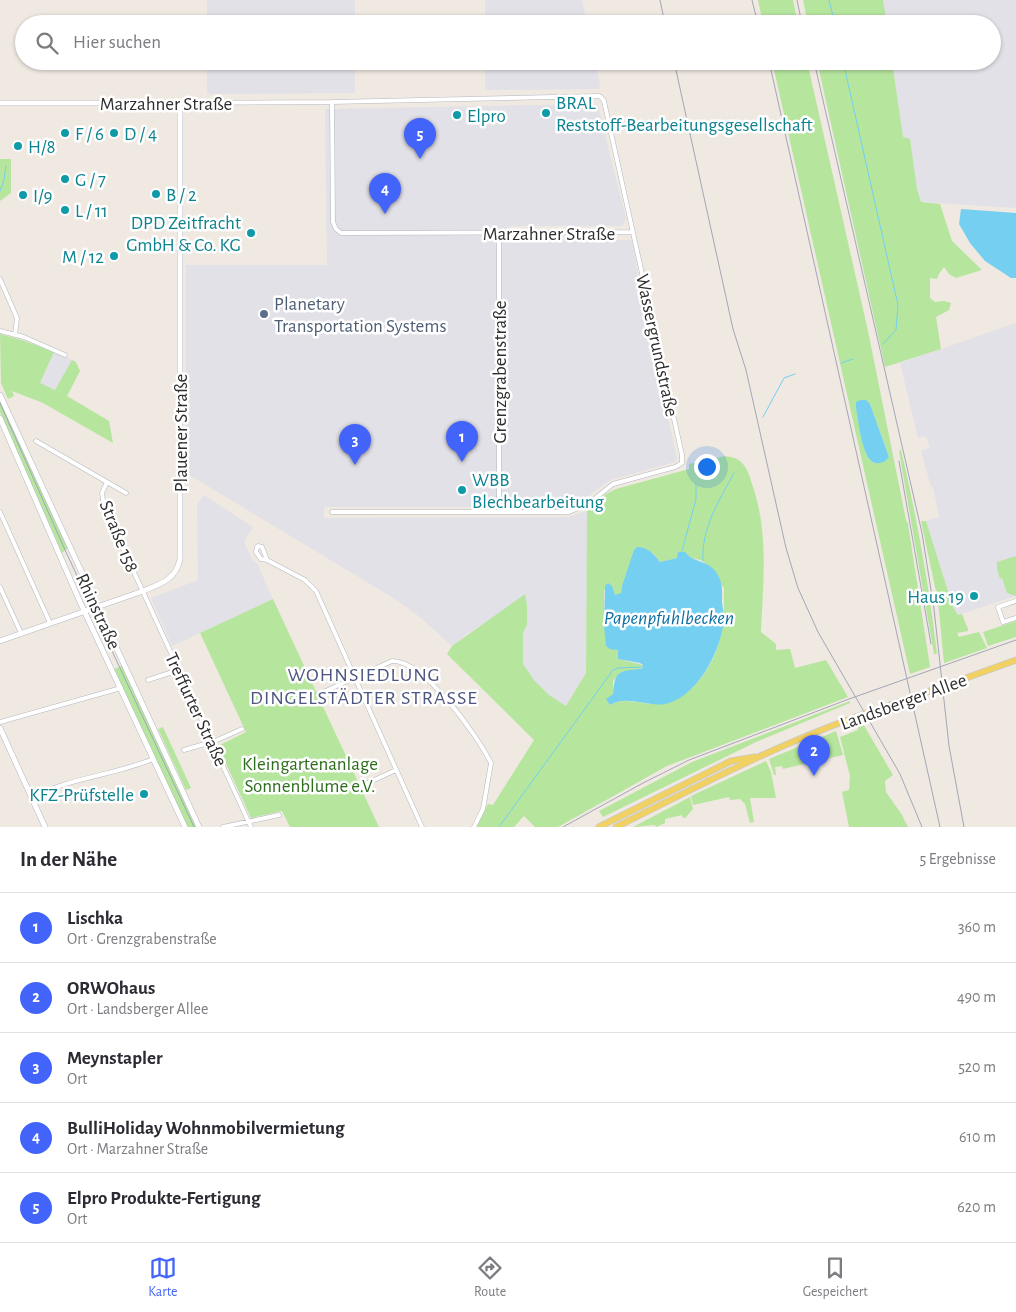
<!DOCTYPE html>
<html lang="de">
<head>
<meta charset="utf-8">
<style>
	body { margin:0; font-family:"Alegreya Sans",sans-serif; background:#f2f2f3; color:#2b2b33 }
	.you { position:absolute; left:706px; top:466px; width:18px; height:18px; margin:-12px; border:4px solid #fff; border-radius:50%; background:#1a73e8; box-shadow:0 0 0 8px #1a73e833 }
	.badge { display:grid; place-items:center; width:32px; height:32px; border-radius:50%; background:#4264fb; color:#fff; font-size:16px; font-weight:700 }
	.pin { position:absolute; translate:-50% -41px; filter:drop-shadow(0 1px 2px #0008) }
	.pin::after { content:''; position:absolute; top:26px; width:18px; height:15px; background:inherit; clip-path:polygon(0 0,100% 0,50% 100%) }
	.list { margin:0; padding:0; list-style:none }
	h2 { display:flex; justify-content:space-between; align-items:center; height:65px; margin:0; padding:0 20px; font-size:21px }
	h2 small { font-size:16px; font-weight:400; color:#7c7c81 }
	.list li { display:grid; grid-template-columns:32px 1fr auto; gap:15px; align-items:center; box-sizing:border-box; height:70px; padding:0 20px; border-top:1px solid #e1e1e2 }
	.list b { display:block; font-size:19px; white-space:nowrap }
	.list p { margin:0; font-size:16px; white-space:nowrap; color:#7c7c81 }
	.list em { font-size:16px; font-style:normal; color:#7c7c81 }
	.icon { flex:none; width:28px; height:28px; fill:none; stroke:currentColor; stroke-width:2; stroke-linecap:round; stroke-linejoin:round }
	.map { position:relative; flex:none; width:1016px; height:827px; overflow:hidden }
	.search { position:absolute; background:#fff; box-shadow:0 1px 4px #0004; left:15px; right:15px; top:15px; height:55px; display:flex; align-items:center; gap:12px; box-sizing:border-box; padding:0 18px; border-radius:28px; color:#7c7c81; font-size:19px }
	.sheet { height:415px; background:#fff }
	nav { display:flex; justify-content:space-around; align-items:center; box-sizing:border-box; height:70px; border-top:1px solid #e1e1e2; background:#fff; font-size:14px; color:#7c7c81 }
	nav a { display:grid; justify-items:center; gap:2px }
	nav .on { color:#4264fb }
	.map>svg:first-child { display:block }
</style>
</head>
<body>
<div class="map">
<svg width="1016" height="827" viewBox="0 0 1016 827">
	<rect width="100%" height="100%" fill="#efe9e1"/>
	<!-- industrial -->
	<path fill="#e3e1e8" d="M207,0H355V24H207Z
		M485,0H582L587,24H485Z
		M883,0H1016V208L921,202L903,138L892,61H992V24H886Z
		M207,61H355V93L207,94Z
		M485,61H595L600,84L599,89L485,90Z
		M595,104L598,106L626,219L624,223L622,226H509L510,239L630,240L632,241L664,409H666L677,458L675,462L610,480L585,499L567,506H512L507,504L504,500H494L491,504L486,507H325L324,509V516L326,518L567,517L587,511L586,673L566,706L549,695L534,680L523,664V633L527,625V605L493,618L471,631L452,646L416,614L395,599L186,473V265H327L325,109Z
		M1016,323V596L958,615L953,607L926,521L939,517L933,487H931L921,451L930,447L926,436L918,438L900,363Z
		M54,352L72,360L56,390L40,384Z
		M204,495L253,527L244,542L253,561L257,563L273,599L172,646L151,598L198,580L197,505Z"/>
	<!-- green -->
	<path fill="#b6e59e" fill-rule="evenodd" d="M758,0H793L798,24H763Z
		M803,0H883L887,24H808Z
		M772,61H807L868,331L906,520L908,524L930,667L910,674ZM870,404L889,457L874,463C861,455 860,423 856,409Z
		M817,61H892L903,137L910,139L917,189L921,202L940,204L952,241L982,270L956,278L949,274L944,267L939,274L937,279L930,278V298L935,302L944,301L951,303L949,310L936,317L941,349L885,367Z
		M0,159H11V193L0,201Z
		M0,334L22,340L54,352L40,383L55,390L72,360L76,362L80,371L67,396L109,421L113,443L43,403L12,391L14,396L8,399L1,383Z
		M0,401L68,548L62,553L0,412Z
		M901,450C917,518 929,585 937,654H934L899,451Z
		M725,456C731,457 738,458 742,463C747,468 750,477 752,484C769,531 763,582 761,632L776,644V650L790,649L795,668L826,660L848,697L667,766L558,827H535L524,816L514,827H476L488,804L493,805L534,740L447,654L452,646L525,594L527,605V625L523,633V664L534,680L549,695L566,706L586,673L587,511L606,494L616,489L689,469V464ZM653,553L660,562L677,558L689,557L703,561L724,588C723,598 725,609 723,619C722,631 719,645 714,656C705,677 683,703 658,704C643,705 624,696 610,705L607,699L613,694V681L621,672L641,669L643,665L618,659V650L604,626V590L613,591L615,595L618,596L621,593L622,586L631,562Z
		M921,521H926L953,607L958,615L962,614L968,629V631L957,633L959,637L979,632L987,648L944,663L938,601Z
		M1016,556V596L1007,593L1002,578L1000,579L997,569V562Z
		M273,599L379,827H290L282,811L251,818L218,746L246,732L200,633Z
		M1016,621V637L988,646L983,632Z
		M122,666L197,827H187L114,669Z
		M850,701V703L756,742L603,817L599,811L692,762Z
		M862,722L893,775L885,781L886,792L902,815L908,827H849L842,792L849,790L850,776L840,737L858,730V724Z
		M163,727L191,788L186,790L158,729Z
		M836,731L843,755L787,768L783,769L782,766L775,767L776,775H774L769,759Z
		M766,761L771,772L776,798H750L754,822L750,823L745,804L740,799L730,800L729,797L693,805L691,796Z
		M690,797L693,809L685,818H683L682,815L665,819V823L656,827L655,825L633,827Z"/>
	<!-- water -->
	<path fill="#75cff0" d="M961,209L1016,213V278H1011L985,261L970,243L959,224Z
		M861,400H866L870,404L889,457C886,460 884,463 879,463C862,467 859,421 856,409V402Z
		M637,547C648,547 654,554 660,562L677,558L678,552H685C693,563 708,560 716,572C723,583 722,588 722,601C722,606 724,611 724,616C723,647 700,693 669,703C650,709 627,694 610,705L606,699L613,694C615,671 618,671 641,669L643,667V665L640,663L618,659V650L610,649L606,646L604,626L605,586L608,583L612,586L615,595L621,593L622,586L634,550Z"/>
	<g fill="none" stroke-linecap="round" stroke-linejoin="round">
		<!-- stream -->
		<path stroke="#75cff0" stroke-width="1" d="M829,0L835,24
			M843,61L898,305L896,330L883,344
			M0,191L4,180L6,166
			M841,363L853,359
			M763,417L784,378L795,374
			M682,551L696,499V484
			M703,561C701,528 719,501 734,473
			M499,827L613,670L618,668L643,667"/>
		<defs>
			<path id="street" d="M332,102L333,222L336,229L341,233L633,232
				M180,103L332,102L599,96L601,97L604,101L682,455V463L675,467L613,484L588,504L569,512H332
				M499,233V512
				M0,279L17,318L15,335
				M0,331L24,337L65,355
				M36,441L126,493
				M107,482L102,493L104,507L251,827
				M0,512L50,623
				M267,560L262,547L258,546L257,547L256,552L261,559L267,560L305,580L316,591L422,827
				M0,587L21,633
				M1016,601L998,607L1003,622L1016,618
				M148,680L179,670
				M319,694L392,661C424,660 477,735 491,763L483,809L474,827
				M0,722L121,688
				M184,750L215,741L242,729
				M361,786L396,770
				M32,797C70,778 114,775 153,759
				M223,827L279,815"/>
			<path id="secondary" d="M0,103H180V559C176,580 160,584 143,591L0,641
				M0,395L199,827
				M0,418L80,602L185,827
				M0,728L45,827"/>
			<path id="primary" d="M952,683L1016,660
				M599,827L731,761L755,757
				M616,827C695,788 773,746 856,717"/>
		</defs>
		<!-- street casing -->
		<use href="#street" stroke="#b4b7c1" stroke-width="5"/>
		<!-- secondary casing -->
		<use href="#secondary" stroke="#b4b7c1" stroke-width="6"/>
		<!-- primary casing -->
		<use href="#primary" stroke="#c9c9c9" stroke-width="7"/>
		<!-- street -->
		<use href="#street" stroke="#fff" stroke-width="4"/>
		<!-- secondary -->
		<use href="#secondary" stroke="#fff" stroke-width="5"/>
		<!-- primary -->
		<use href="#primary" stroke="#f2d163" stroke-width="5.5"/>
		<!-- tram -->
		<path stroke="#a3a6b8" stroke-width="1" d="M797,0L802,24
			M814,61L922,533L934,609L949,746L964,827
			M0,403L66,552L194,827
			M899,461L931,644
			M563,827L643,783L689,760L849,699L1016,640"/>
		<!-- rail -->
		<path stroke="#a3a6b8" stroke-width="1" d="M660,0L665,24
			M752,0L758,24
			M674,61L733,329L746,370L786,548L798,588L818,632L900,774L922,827
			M769,61L940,827"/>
		<defs>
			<path id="primary-bridge" d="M856,717L952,683"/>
		</defs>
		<!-- primary-bridge casing -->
		<use href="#primary-bridge" stroke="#c9c9c9" stroke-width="7" stroke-linecap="butt"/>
		<!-- primary-bridge -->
		<use href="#primary-bridge" stroke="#f2d163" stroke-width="5.5"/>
	</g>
	<!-- markers -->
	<g fill="#0f9aa8" stroke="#fff" stroke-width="2">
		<circle cx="546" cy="113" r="5"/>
		<circle cx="457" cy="115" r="5"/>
		<circle cx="65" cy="133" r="5"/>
		<circle cx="114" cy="133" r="5"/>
		<circle cx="18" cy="146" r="5"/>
		<circle cx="65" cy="179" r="5"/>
		<circle cx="156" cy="194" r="5"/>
		<circle cx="23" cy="195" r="5"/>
		<circle cx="65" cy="210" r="5"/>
		<circle cx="251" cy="233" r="5"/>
		<circle cx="114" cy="256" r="5"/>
		<circle cx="462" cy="490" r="5"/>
		<circle cx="974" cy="596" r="5"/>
		<circle cx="144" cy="794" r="5"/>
	</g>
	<circle fill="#5c6f8a" stroke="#fff" stroke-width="2" cx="264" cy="314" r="5"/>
	<g text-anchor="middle" stroke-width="5" stroke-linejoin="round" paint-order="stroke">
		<!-- culture labels -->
		<g font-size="19" fill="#0d838f" stroke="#fff" text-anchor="start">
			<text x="556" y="109">BRAL<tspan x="556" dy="22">Reststoff-Bearbeitungsgesellschaft</tspan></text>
			<text x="467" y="122">Elpro</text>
			<text x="75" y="140">F / 6</text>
			<text x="124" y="140">D / 4</text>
			<text x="28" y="153">H/8</text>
			<text x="75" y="186">G / 7</text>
			<text x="166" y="201">B / 2</text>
			<text x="33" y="202">I/9</text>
			<text x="75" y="217">L / 11</text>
			<text x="241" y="229" text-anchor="end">DPD Zeitfracht<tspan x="241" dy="22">GmbH &amp; Co. KG</tspan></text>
			<text x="104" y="263" text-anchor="end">M / 12</text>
			<text x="472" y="486">WBB<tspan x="472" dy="22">Blechbearbeitung</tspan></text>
			<text x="964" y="603" text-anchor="end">Haus 19</text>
			<text x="134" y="801" text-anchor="end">KFZ-Prüfstelle</text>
		</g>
		<!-- street labels -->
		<g font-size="19" fill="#2e2e2e" stroke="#fff">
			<text x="166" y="110">Marzahner Straße</text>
			<text x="549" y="240">Marzahner Straße</text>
			<text transform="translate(658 345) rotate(78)" y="7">Wassergrundstraße</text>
			<text transform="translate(499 372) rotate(-90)" y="7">Grenzgrabenstraße</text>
			<text transform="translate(180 433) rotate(-90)" y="7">Plauener Straße</text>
			<text transform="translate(120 536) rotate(68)" y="7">Straße 158</text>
			<text transform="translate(99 611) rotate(65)" y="7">Rhinstraße</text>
			<text transform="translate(903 701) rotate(-20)" y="7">Landsberger Allee</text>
			<text transform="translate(197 709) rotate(65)" y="7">Treffurter Straße</text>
		</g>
		<!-- service labels -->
		<g font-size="19" fill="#4e5e75" stroke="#fff" text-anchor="start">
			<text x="274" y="310">Planetary<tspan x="274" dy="22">Transportation Systems</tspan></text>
		</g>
		<!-- park labels -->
		<g font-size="19" fill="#2c6e1b" stroke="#fff">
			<text x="310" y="770">Kleingartenanlage<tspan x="310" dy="22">Sonnenblume e.V.</tspan></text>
		</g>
		<!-- water labels -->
		<g font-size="20" font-style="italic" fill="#0d6fa3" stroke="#fff">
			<text x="669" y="624">Papenpfuhlbecken</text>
		</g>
		<!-- neighbourhood labels -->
		<g font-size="20" letter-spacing="1" fill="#4d5680" stroke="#fff">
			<text x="364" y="681">WOHNSIEDLUNG<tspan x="364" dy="23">DINGELSTÄDTER STRASSE</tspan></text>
		</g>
	</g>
</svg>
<div class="you"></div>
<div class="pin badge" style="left:462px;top:462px">1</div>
<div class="pin badge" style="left:814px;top:776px">2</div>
<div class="pin badge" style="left:355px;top:465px">3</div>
<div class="pin badge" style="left:385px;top:214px">4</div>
<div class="pin badge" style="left:420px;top:159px">5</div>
<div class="search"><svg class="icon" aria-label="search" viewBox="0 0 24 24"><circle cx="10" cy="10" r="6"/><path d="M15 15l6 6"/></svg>Hier suchen</div>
</div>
<section class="sheet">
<h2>In der Nähe<small>5 Ergebnisse</small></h2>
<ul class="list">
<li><span class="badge">1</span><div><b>Lischka</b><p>Ort · Grenzgrabenstraße</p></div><em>360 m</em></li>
<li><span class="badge">2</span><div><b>ORWOhaus</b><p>Ort · Landsberger Allee</p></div><em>490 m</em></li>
<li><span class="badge">3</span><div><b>Meynstapler</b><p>Ort</p></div><em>520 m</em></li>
<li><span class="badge">4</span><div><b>BulliHoliday Wohnmobilvermietung</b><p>Ort · Marzahner Straße</p></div><em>610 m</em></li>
<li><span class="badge">5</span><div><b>Elpro Produkte-Fertigung</b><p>Ort</p></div><em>620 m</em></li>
</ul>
</section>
<nav>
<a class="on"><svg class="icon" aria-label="map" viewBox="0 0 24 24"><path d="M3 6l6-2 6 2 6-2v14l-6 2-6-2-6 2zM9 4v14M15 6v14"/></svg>Karte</a>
<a><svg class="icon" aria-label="directions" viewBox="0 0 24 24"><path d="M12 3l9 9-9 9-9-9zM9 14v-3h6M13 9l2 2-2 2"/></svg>Route</a>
<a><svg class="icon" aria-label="saved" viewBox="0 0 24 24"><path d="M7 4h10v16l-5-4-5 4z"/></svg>Gespeichert</a>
</nav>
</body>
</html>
